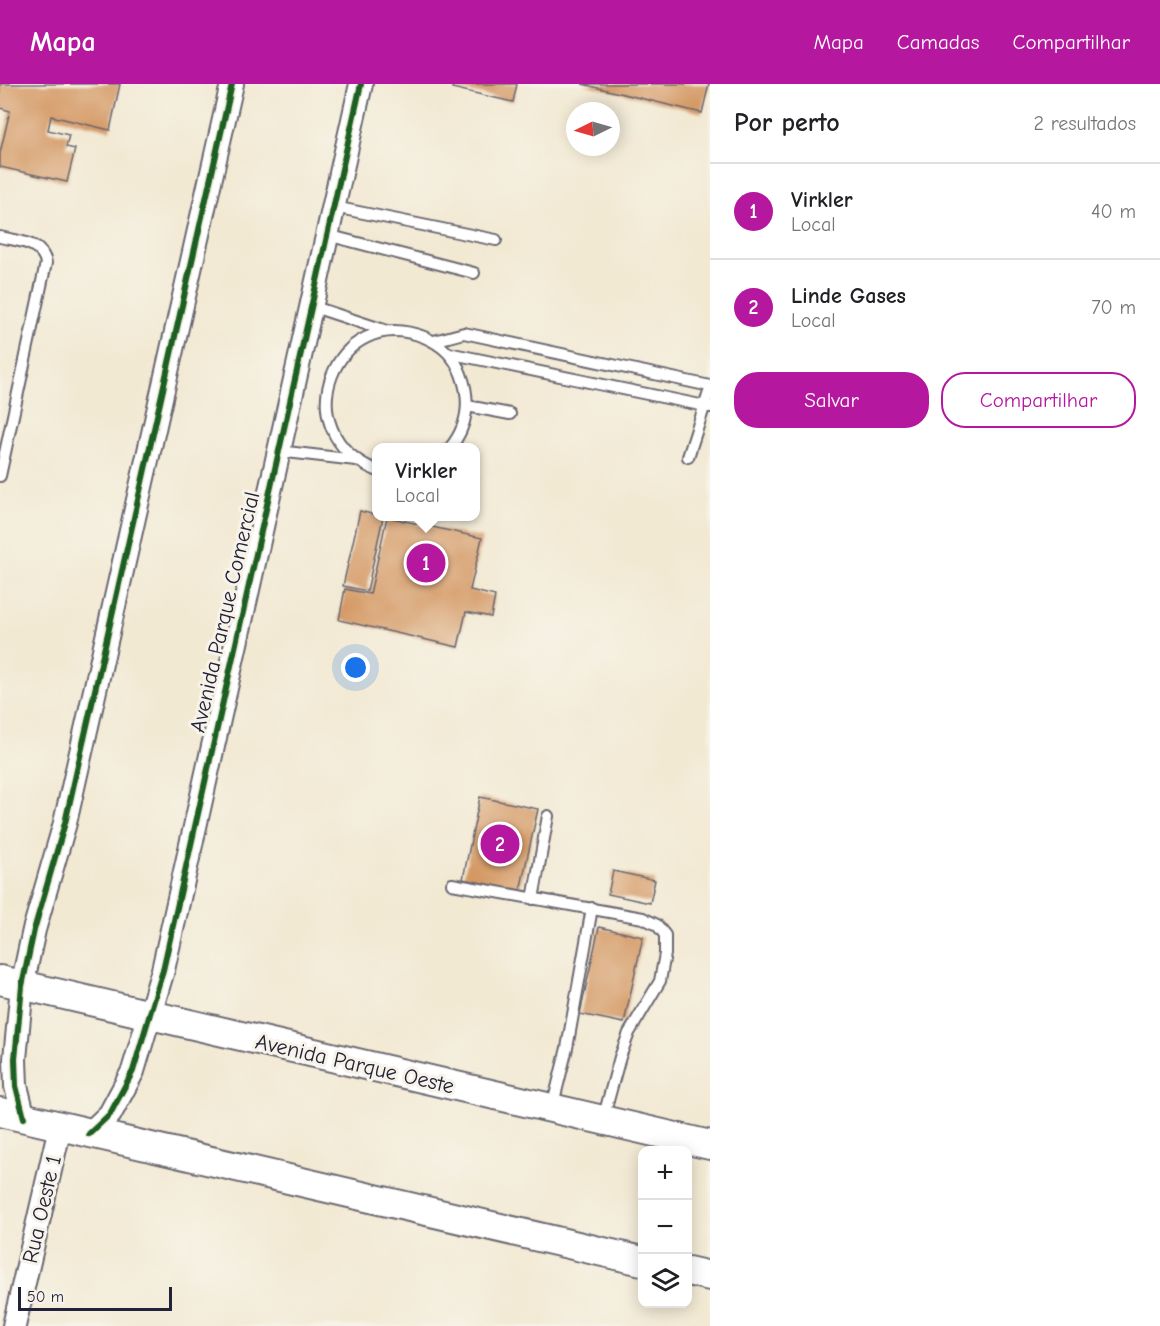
<!DOCTYPE html>
<html lang="pt">
<head>
<meta charset="utf-8">
<style>
	body { margin:0; font-family:"Comic Neue",sans-serif; background:#f2f2f2; color:#202124 }
	.controls { position:absolute; right:18px; bottom:18px; display:grid; overflow:hidden; border-radius:12px; box-shadow:0 3px 15px #0003 }
	.controls button { width:54px; height:54px; display:grid; place-items:center; padding:0; border:0; border-bottom:2px solid #e0e0e0; background:#fff; color:#202124; font:30px sans-serif }
	.compass { position:absolute; left:566px; top:18px; width:54px; height:54px; border-radius:50%; background:#fff; box-shadow:0 3px 15px #0003; rotate:265deg }
	.scale { position:absolute; left:18px; bottom:15px; width:154px; box-sizing:border-box; padding-left:6px; border:3px solid #22223b; border-top:0; font-size:16px; line-height:21px; white-space:nowrap; color:#22223b; -webkit-text-stroke:4px #f7f3e8; paint-order:stroke }
	.you { position:absolute; left:356px; top:584px; width:21px; height:21px; margin:-15px; border:4px solid #fff; border-radius:50%; background:#1a73e8; box-shadow:0 0 0 9px #1a73e833 }
	.badge { display:grid; place-items:center; width:39px; height:39px; border-radius:50%; background:#b5179e; color:#fff; font-size:20px; font-weight:700 }
	.pin { position:absolute; translate:-50% -50%; border:3px solid #fff; box-shadow:0 2px 6px #0006 }
	.popup { position:absolute; left:372px; top:359px; width:108px; height:78px; box-sizing:border-box; display:grid; place-content:center; border-radius:12px; background:#fff; filter:drop-shadow(0 2px 4px #0005); font-size:20px; white-space:nowrap; color:#757577 }
	.popup b { font-size:22px; color:#202124 }
	.popup::after { content:''; position:absolute; left:50%; top:100%; margin-left:-12px; border:12px solid transparent; border-top-color:#fff }
	.list { margin:0; padding:0; list-style:none }
	h2 { display:flex; justify-content:space-between; align-items:center; height:78px; margin:0; padding:0 24px; font-size:26px }
	h2 small { font-size:20px; font-weight:400; color:#757577 }
	.list li { display:grid; grid-template-columns:39px 1fr auto; gap:18px; align-items:center; box-sizing:border-box; height:96px; padding:0 24px; border-top:2px solid #e0e0e0 }
	.list b { display:block; font-size:22px; white-space:nowrap }
	.list p { margin:0; font-size:20px; white-space:nowrap; color:#757577 }
	.list em { font-size:20px; font-style:normal; color:#757577 }
	.actions { display:flex; gap:12px; padding:18px 24px }
	.actions a { flex:1; padding:14px 0; border:2px solid #b5179e; border-radius:24px; text-align:center; font-size:21px; color:#b5179e }
	.actions .main { background:#b5179e; color:#fff }
	.icon { flex:none; width:33px; height:33px; fill:none; stroke:currentColor; stroke-width:2; stroke-linecap:round; stroke-linejoin:round }
	.map { position:relative; flex:none; width:710px; height:1242px; overflow:hidden }
	header { display:flex; align-items:center; gap:36px; box-sizing:border-box; height:84px; padding:0 30px; background:#b5179e; color:#fff }
	header strong { font-size:28px }
	nav { display:flex; gap:33px; margin-inline-start:auto; font-size:21px }
	main { display:flex }
	aside { flex:1; background:#fff }
	.map>svg:first-child { display:block }
</style>
</head>
<body>
<header>
<strong>Mapa</strong>
<nav><a>Mapa</a><a>Camadas</a><a>Compartilhar</a></nav>
</header>
<main>
<div class="map">
<svg width="710" height="1242" viewBox="0 0 710 1242">
	<rect width="100%" height="100%" fill="#f7f3e8"/>
	<filter id="ink" filterUnits="userSpaceOnUse"><feTurbulence type="fractalNoise" baseFrequency=".0167" numOctaves="2"/><feDisplacementMap in="SourceGraphic" scale="12" xChannelSelector="R" yChannelSelector="G"/><feConvolveMatrix kernelMatrix="1 2 1 2 8 2 1 2 1" color-interpolation-filters="sRGB"/></filter>
	<filter id="wash" filterUnits="userSpaceOnUse"><feTurbulence type="fractalNoise" baseFrequency=".008" numOctaves="4" result="noise"/><feDisplacementMap in="SourceGraphic" scale="24" xChannelSelector="R" yChannelSelector="G"/><feGaussianBlur stdDeviation="1.35" result="paint"/><feColorMatrix in="noise" values="0 0 0 0 0 0 0 0 0 0 0 0 0 0 0 0 0 1.4 0 .05"/><feComposite in="paint" operator="in"/></filter>
	<g filter="url(#wash)">
		<rect width="100%" height="100%" fill="#f2e9d3"/>
		<g id="blocks">
			<!-- building -->
			<path fill="#d49863" d="M0,0H120L110,46L51,32L48,46L69,51L66,63L75,65L67,98L0,83V69L10,27L0,24Z
				M453,0H517L513,18L452,4Z
				M582,0H709L702,29Z
				M360,427L383,433L367,507L343,502Z
				M387,433L482,454L470,506L495,512L491,533L466,528L458,563L339,536L345,505L370,510Z
				M480,713L538,725L520,807L463,795Z
				M613,787L655,796L650,819L608,810Z
				M599,843L643,853L624,939L580,930Z"/>
		</g>
	</g>
	<g filter="url(#ink)">
		<use href="#blocks" fill-opacity="0" stroke="#6b6870" stroke-width="1.5"/>
		<g fill="none" stroke-linecap="round" stroke-linejoin="round">
			<defs>
				<path id="service" d="M334,123L496,156
					M327,151L474,189
					M0,153C18,157 42,158 46,179L0,392
					M311,222L387,247
					M434,257L464,249L710,302
					M448,269L710,323
					M467,322L510,330
					M278,367L356,376
					M688,373L710,305
					M376,386C283,348 335,218 424,253C441,260 455,273 461,290C471,316 468,342 450,364
					M452,800L643,834L657,841L665,851V870L660,897L629,949L620,973L603,1035
					M533,815L548,732
					M552,1024L567,964L592,824"/>
				<path id="minor" d="M24,1034L16,1002L15,975L22,902L34,846L65,739L232,0
					M89,1050L110,1030L133,987L163,886L361,0
					M14,1242L60,1043"/>
				<path id="tertiary" d="M0,896L710,1061
					M0,1028L642,1177
					M688,1187L710,1192"/>
			</defs>
			<!-- service casing -->
			<use href="#service" stroke="#6b6870" stroke-width="14"/>
			<!-- minor casing -->
			<use href="#minor" stroke="#6b6870" stroke-width="26"/>
			<!-- tertiary casing -->
			<use href="#tertiary" stroke="#6b6870" stroke-width="32"/>
			<!-- service -->
			<use href="#service" stroke="#fff" stroke-width="10"/>
			<!-- minor -->
			<use href="#minor" stroke="#fff" stroke-width="22"/>
			<!-- tertiary -->
			<use href="#tertiary" stroke="#fff" stroke-width="28"/>
			<defs>
				<path id="cycleway" d="M24,1034L16,1002L15,975L22,902L34,846L65,739L232,0
					M89,1050L110,1030L133,987L163,886L361,0"/>
			</defs>
			<!-- cycleway casing -->
			<use href="#cycleway" stroke="#f7f3e8" stroke-width="10"/>
			<!-- cycleway -->
			<use href="#cycleway" stroke="#1b5e20" stroke-width="6"/>
		</g>
	</g>
	<g text-anchor="middle" stroke-width="6" stroke-linejoin="round" paint-order="stroke">
		<!-- street labels -->
		<g font-size="22" fill="#22223b" stroke="#f7f3e8">
			<text transform="translate(224 528) rotate(-77)" y="8">Avenida Parque Comercial</text>
			<text transform="translate(355 979) rotate(13)" y="8">Avenida Parque Oeste</text>
			<text transform="translate(41 1125) rotate(-77)" y="8">Rua Oeste 1</text>
		</g>
	</g>
</svg>
<div class="controls">
<button>+</button>
<button>−</button>
<button><svg class="icon" aria-label="layers" viewBox="0 0 24 24"><path d="M12 4l9 5-9 5-9-5zM3 14l9 5 9-5"/></svg></button>
</div>
<svg class="compass" viewBox="-18 -18 36 36"><path d="M0-13l5 13h-10z" fill="#e53935"/><path d="M0 13l5-13h-10z" fill="#757577"/></svg>
<div class="scale">50 m</div>
<div class="you"></div>
<div class="pin badge" style="left:426px;top:479px">1</div>
<div class="popup"><b>Virkler</b>Local</div>
<div class="pin badge" style="left:500px;top:760px">2</div>
</div>
<aside>
<h2>Por perto<small>2 resultados</small></h2>
<ul class="list">
<li><span class="badge">1</span><div><b>Virkler</b><p>Local</p></div><em>40 m</em></li>
<li><span class="badge">2</span><div><b>Linde Gases</b><p>Local</p></div><em>70 m</em></li>
</ul>
<div class="actions"><a class="main">Salvar</a><a>Compartilhar</a></div>
</aside>
</main>
</body>
</html>
